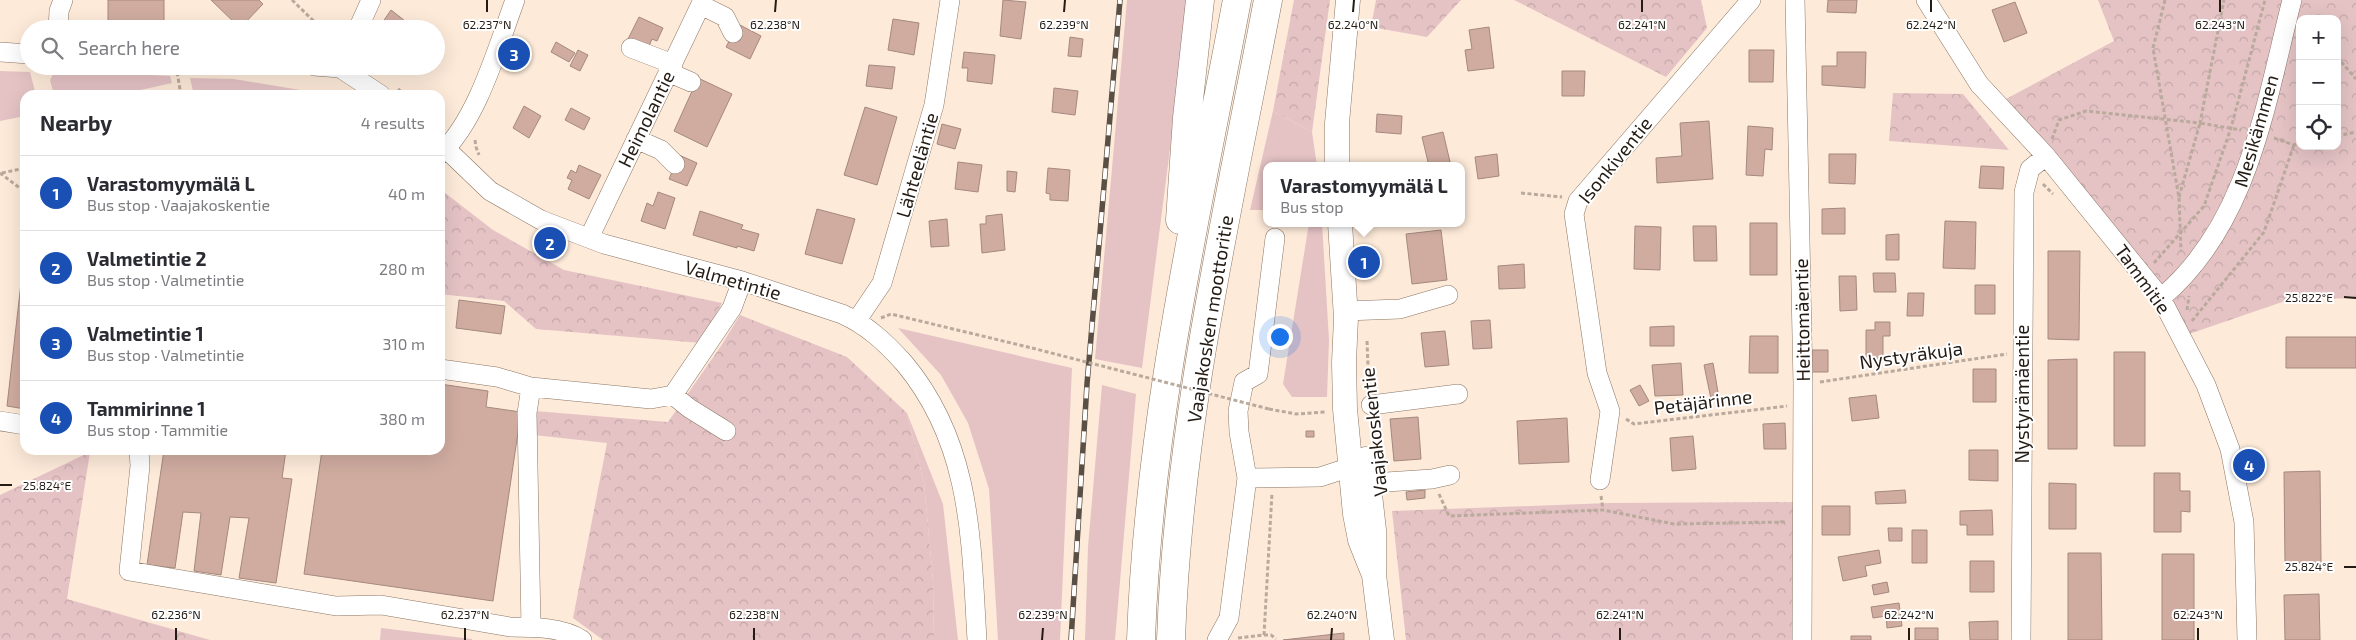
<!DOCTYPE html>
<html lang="en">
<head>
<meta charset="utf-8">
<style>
	body { margin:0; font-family:"Exo 2",sans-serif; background:#f2f2f3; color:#2b2b33 }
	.controls { position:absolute; right:15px; top:15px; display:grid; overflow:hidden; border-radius:10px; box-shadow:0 5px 20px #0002 }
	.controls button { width:45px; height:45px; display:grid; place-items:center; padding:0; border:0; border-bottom:1px solid #e1e1e2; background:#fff; color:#2b2b33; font:25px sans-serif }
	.you { position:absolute; left:1279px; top:336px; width:18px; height:18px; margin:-12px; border:4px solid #fff; border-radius:50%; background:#1a73e8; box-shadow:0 0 0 8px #1a73e833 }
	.badge { display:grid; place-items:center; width:32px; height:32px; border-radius:50%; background:#db2777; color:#fff; font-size:16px; font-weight:700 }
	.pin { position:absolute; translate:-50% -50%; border:2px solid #fff; box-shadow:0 1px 5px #0006 }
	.popup { position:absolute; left:1263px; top:162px; width:202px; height:65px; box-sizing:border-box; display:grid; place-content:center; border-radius:10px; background:#fff; filter:drop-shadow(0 1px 4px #0005); font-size:16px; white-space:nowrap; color:#7c7c81 }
	.popup b { font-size:19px; color:#2b2b33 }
	.popup::after { content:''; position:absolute; left:50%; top:100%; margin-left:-10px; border:10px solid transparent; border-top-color:#fff }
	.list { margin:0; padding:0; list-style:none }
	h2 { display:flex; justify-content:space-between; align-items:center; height:65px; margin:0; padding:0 20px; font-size:21px }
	h2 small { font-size:16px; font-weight:400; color:#7c7c81 }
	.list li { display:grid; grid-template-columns:32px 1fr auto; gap:15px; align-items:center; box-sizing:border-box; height:75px; padding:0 20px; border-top:1px solid #e1e1e2 }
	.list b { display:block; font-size:19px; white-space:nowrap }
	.list p { margin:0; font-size:16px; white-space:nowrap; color:#7c7c81 }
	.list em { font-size:16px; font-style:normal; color:#7c7c81 }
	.icon { flex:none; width:28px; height:28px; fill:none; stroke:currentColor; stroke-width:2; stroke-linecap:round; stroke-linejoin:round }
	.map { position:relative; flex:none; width:2356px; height:640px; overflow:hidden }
	.search { position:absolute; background:#fff; box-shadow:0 5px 20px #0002; left:20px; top:20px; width:425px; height:55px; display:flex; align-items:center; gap:12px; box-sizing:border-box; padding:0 18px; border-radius:28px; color:#7c7c81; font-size:19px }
	.panel { position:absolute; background:#fff; box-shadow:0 5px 20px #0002; left:20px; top:90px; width:425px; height:365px; border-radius:15px }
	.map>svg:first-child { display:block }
</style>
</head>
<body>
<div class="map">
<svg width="2356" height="640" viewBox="0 0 2356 640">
	<defs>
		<pattern id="forest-crowns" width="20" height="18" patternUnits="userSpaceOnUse" patternTransform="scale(1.25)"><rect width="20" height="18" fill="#e5c3c5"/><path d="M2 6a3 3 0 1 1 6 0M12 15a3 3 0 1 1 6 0" fill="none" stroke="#c4a7a8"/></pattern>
	</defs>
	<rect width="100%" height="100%" fill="#fdead9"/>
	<!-- green -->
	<path fill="#e5c3c5" d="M1127,0H1189L1142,368L1095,359Z
		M55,70L170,76L172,83L118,95H54L50,80Z
		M0,71L30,72L36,95H25V116L0,121Z
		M190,78L234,79L330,95H194Z
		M1273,111L1312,132L1317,166H1266V210H1250Z
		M1309,223H1322L1329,340L1327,397H1292L1283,384Z
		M898,328L1072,368L1060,640H998L989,489L968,423L941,375Z
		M1102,385L1136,394L1115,640H1085L1088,547Z
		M907,413L943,504L958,640H934L933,581L924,483Z
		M381,628L472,639V640H380Z"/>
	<!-- forest -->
	<path fill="url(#forest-crowns)" fill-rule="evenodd" d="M1294,0H1330L1312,132L1273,111Z
		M1376,0H1461L1427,37L1371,27Z
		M1514,0H1701L1707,28L1666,77Z
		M2098,0H2356V298L2288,300L2189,334L2170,295L2143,260L2006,99L2114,41ZM2300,19H2337V146H2300Z
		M1893,93L1963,94L2009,150L1889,141Z
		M440,189L493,230L564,270L722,303L701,343L536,329L504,301L440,294Z
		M740,315L847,357L907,413L924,483L933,581L934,640H603L573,618L607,443L534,435L535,411L668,422L721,346Z
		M90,452L67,599L210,640H0V495Z
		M1804,502L1802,640H1406L1392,511L1609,503Z"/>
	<!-- building -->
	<path fill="#d0aca0" stroke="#a5887f" d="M108,0H164V23L108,22Z
		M211,0H259L263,4L240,28Z
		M1003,0L1026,2L1021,39L1000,36Z
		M1828,0H1857L1856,13L1827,12Z
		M2015,2L2027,33L2004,42L1992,10Z
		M391,10L409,24L406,29H378Z
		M639,17L663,28L657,41L652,39L647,51L627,41Z
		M893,19L919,23L914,55L888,50Z
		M738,24L761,36L750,59L726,47Z
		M1489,27L1494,68L1468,71L1465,50L1472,49L1469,30Z
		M1070,37L1083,39L1081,57L1068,56Z
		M556,42L575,53L569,62L551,52Z
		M578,50L588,55L580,71L570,66Z
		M1749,50H1774L1773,82H1749Z
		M964,52L995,55L992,84L967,81L968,68H962Z
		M1837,52H1866L1865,88L1822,85V66H1837Z
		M869,65L895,67L892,89L866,86Z
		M1562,71H1585L1584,96H1562Z
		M698,78L732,94L707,147L674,131Z
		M1054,88L1078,91L1075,115L1052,112Z
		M524,106L541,116L529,138L513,128Z
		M865,107L897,117L877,185L844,175Z
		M571,108L590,118L584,130L565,120Z
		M1377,114L1402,116L1401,134L1376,132Z
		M1709,121L1713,179L1657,183L1656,158L1682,156L1680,123Z
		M942,124L961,129L955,149L937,144Z
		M1748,126L1773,128L1772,150L1765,149L1763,176L1746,175Z
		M1443,132L1450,162L1429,166L1422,137Z
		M1497,154L1499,176L1478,179L1475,157Z
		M1829,154H1856L1855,184L1829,183Z
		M679,155L697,163L687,186L669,179Z
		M958,162L982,165L978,192L955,189Z
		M579,165L601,175L589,199L568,189L572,180L567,178L571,170L576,173Z
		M1981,166L2004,167L2003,189L1979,188Z
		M1048,168L1070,170L1068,201L1050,200V194L1046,193Z
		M1007,171L1017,172L1015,192L1007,191Z
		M658,192L675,198L665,229L641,221L647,203L653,206Z
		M1845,208V234H1822V209Z
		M817,209L855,219L842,264L805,254Z
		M700,211L743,225L741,229L759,234L754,251L737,246V248L693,235Z
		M1002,214L1005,250L982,253L980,224H986V216Z
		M947,219L949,246L931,247L929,221Z
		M1945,221L1976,222L1975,269L1943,268Z
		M1750,223H1777V275H1750Z
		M1635,226L1661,227L1660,270L1634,269Z
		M1693,226H1716L1717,261H1694Z
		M1441,230L1447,280L1412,284L1406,234Z
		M1899,234V260H1886V235Z
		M25,248V409L7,406Z
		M2048,251H2080L2079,340L2048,339Z
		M1524,264L1525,288L1499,289L1498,266Z
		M1873,273H1895L1896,292H1874Z
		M1839,276H1856L1857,310L1840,311Z
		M1975,285H1995V314H1975Z
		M1908,293H1924L1923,316H1907Z
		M459,300L505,306L501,334L456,328Z
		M1490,320L1492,348L1473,349L1471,321Z
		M1875,322H1890V336H1883V359H1866V330H1875Z
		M1674,326V346H1650V327Z
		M1445,331L1449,365L1425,367L1421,333Z
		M1750,336H1778V373H1749Z
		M2286,337H2356V368H2286Z
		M1812,350H1828V372H1811Z
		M2114,352H2145V446H2114Z
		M2077,359V449H2048V360Z
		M1681,363L1683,395L1655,396L1652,365Z
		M1713,363L1719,398L1711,399L1704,365Z
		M1973,369H1996V402H1973Z
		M440,384L488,391L486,407L521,412L493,601L304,574L322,450H440Z
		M1640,385L1649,401L1639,406L1630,390Z
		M1876,395L1879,418L1852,421L1849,398Z
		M1418,417L1421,459L1394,461L1390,419Z
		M1567,418L1569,462L1519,464L1517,421Z
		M1785,423L1786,449H1764L1763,424Z
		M1306,431H1314V437H1306Z
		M1693,436L1696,469L1672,471L1670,438Z
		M164,450H286L282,478L292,479L276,583L239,578L249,518L230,517L221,575L194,571L201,513L183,512L175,568L147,565Z
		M1969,450H1998V481L1969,480Z
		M2320,471L2321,563H2285L2284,472Z
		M2154,473H2180V491H2190V512L2181,511V532H2154Z
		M2049,483L2076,484V529H2049Z
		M1425,490V498L1407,500L1406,492Z
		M1905,490L1906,503L1876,504L1875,492Z
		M1822,506H1850V535H1822Z
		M1992,510L1993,535H1967V525H1960V511Z
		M1888,528H1902V541H1889Z
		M1912,530H1927V563H1912Z
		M1879,550L1881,563L1865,566L1867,576L1843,581L1838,557Z
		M2068,553H2101L2102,640H2068Z
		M2162,554H2194V640H2162Z
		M1970,561H1994V592H1970Z
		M1887,582L1889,592L1874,595L1872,585Z
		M2319,594L2320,640H2285L2284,595Z
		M1899,603L1902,626L1887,628L1886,616L1873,618L1871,607Z
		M1998,621V640H1970L1969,622Z
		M1915,628H1938V640H1915Z
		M1344,633V640H1283Z
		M1851,636H1871V640H1851Z"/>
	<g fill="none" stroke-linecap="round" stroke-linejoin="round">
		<defs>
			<path id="minor" d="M1795,0L1803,384L1802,640
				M1926,0L1979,84L2046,156L2161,298L2206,385L2230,449L2244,522L2247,640
				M701,5L725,17L733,33
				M58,29L59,11L63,0
				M358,29L371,0
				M631,48L673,64
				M0,52L29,54
				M314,66L340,68L381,95
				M668,72L691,82
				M636,139L661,150L675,164
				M440,143L490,191L541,220L604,244L742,281L842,314C867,325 886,343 904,363C972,444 971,540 977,640
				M440,154C477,121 498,46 515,0
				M589,238L703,0
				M2161,298C2249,224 2265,105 2292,0
				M1345,311L1400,309L1448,295
				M857,320L882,283L934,105L950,0
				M440,369L497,377L531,387L651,399L673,395L732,308L742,281
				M531,387L527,413L531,627
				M673,395L689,408L726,431
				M1371,405L1458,394
				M0,421L25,425
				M139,450L140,466L129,571L336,606L381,605L510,627C533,627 563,627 582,640
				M1247,478L1239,432L1238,411L1244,382L1258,374L1275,238
				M1600,480L1610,411L1597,373L1574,214L1578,201L1751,0
				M1356,484L1432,479L1450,475
				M1217,640L1229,618L1247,478L1320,477L1363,463
				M2021,640L2024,192L2030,169L2046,156"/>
			<path id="major" d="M1337,166V123L1348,0
				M1340,223L1346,318L1344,362L1345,409L1355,514L1360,540L1374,575
				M1366,459L1374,530V575L1382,640"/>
			<path id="highway" d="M1180,220L1187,118L1200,0
				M1141,640C1148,424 1197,212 1237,0
				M1171,640C1178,424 1228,211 1268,0"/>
		</defs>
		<!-- minor casing -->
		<use href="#minor" stroke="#8b7664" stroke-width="20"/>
		<!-- major casing -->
		<use href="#major" stroke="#8b7664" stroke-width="25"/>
		<!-- highway casing -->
		<use href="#highway" stroke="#8b7664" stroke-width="29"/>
		<!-- path -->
		<path stroke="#baaa9c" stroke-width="3" stroke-dasharray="4 2.5" stroke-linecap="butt" d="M292,0L322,29
			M2165,0L2153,48L2179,198L2181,251
			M2337,57L2356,79
			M176,66L181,95
			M398,89L405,95
			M2337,136L2356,132
			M2274,138L2294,145L2300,143
			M2052,139L2059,120L2086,111L2200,123L2224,0
			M475,140L476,147L479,155
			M0,173L25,192
			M2,173L25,168
			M2043,184L2053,194
			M1521,193L1562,197
			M2179,197L2200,123L2241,130
			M2154,263L2204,206L2231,128L2265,0
			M2187,310L2189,296
			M881,318L891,314L1032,348
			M2192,321L2264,232L2294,145
			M1367,341L1369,389
			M1820,382L2007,354
			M1269,409L1296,414L1326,412
			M1626,419L1634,424L1787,406
			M1372,420L1375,442
			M1439,494L1449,516L1603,510L1674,524L1786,522
			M1601,496L1603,510
			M1264,635H1271L1276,639
			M1238,638L1264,635L1272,493"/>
		<!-- minor -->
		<use href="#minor" stroke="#fff" stroke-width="19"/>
		<!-- major -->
		<use href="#major" stroke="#fff" stroke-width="24"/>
		<!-- highway -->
		<use href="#highway" stroke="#fff" stroke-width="28"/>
		<defs>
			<path id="rail" d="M1071,640L1087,384L1120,0"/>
		</defs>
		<!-- rail casing -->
		<use href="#rail" stroke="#5a4f45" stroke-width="5.5"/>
		<!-- rail -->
		<use href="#rail" stroke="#fff" stroke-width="4" stroke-dasharray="11" stroke-linecap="butt"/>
		<!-- path-bridge -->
		<path stroke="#baaa9c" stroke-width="3" stroke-dasharray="4 2.5" stroke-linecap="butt" d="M1032,348L1269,409"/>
	</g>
	<!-- ticks -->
	<path fill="none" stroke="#241c14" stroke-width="2" d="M487,12V0M775,12L776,0M1064,12L1065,0M1353,12L1354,0M1642,12V0M1931,12V0M2220,12V0M2344,297L2356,298M0,485H12M2344,567H2356M176,640V628M465,640V628M754,640V628M1042,640L1043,628M1331,640L1332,628M1620,640V628M1909,640V628M2198,640V628"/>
	<g text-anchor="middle" stroke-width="4" stroke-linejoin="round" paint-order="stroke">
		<!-- street labels -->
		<g font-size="19" fill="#241c14" stroke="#fff">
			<text transform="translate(646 119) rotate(-64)" y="7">Heimolantie</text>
			<text transform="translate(2256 131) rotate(-74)" y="7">Mesikämmen</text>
			<text transform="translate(1615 160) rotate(-51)" y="7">Isonkiventie</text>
			<text transform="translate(917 165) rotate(-74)" y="7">Lähteeläntie</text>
			<text transform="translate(2143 279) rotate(54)" y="7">Tammitie</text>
			<text transform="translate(733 280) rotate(16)" y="7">Valmetintie</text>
			<text transform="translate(1210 319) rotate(-81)" y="7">Vaajakosken moottoritie</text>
			<text transform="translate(1802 320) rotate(-91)" y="7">Heittomäentie</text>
			<text transform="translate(1911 355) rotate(-8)" y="7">Nystyräkuja</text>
			<text transform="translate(2022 394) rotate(-90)" y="7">Nystyrämäentie</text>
			<text transform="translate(1703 402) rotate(-7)" y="7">Petäjärinne</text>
			<text transform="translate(1374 432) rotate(-96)" y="7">Vaajakoskentie</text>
		</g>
	</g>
	<g font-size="12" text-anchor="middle" fill="#241c14" stroke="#fff" stroke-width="4" stroke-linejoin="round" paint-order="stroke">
		<text x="487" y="29">62.237°N</text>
		<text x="775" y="29">62.238°N</text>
		<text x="1064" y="29">62.239°N</text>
		<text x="1353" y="29">62.240°N</text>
		<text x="1642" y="29">62.241°N</text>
		<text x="1931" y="29">62.242°N</text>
		<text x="2220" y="29">62.243°N</text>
		<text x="2309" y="302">25.822°E</text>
		<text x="47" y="490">25.824°E</text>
		<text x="2309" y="571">25.824°E</text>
		<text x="176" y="619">62.236°N</text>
		<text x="465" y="619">62.237°N</text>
		<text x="754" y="619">62.238°N</text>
		<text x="1043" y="619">62.239°N</text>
		<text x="1332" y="619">62.240°N</text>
		<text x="1620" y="619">62.241°N</text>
		<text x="1909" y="619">62.242°N</text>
		<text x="2198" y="619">62.243°N</text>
	</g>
</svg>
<div class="controls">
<button>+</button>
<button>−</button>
<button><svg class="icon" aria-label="locate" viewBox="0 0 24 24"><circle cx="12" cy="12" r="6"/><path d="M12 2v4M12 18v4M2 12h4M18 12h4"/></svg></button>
</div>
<div class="you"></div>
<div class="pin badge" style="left:1364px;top:262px;background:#1a4fb4">1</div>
<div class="popup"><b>Varastomyymälä L</b>Bus stop</div>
<div class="pin badge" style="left:550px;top:243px;background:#1a4fb4">2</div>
<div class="pin badge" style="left:514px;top:54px;background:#1a4fb4">3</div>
<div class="pin badge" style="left:2249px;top:465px;background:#1a4fb4">4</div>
<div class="search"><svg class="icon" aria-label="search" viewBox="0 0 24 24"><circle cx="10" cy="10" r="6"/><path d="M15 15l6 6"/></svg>Search here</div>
<section class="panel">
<h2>Nearby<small>4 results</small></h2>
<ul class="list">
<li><span class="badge" style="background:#1a4fb4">1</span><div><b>Varastomyymälä L</b><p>Bus stop · Vaajakoskentie</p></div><em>40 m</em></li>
<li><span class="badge" style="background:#1a4fb4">2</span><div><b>Valmetintie 2</b><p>Bus stop · Valmetintie</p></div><em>280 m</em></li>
<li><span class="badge" style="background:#1a4fb4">3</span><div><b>Valmetintie 1</b><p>Bus stop · Valmetintie</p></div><em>310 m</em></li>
<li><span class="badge" style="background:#1a4fb4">4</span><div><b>Tammirinne 1</b><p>Bus stop · Tammitie</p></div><em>380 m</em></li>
</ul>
</section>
</div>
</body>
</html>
